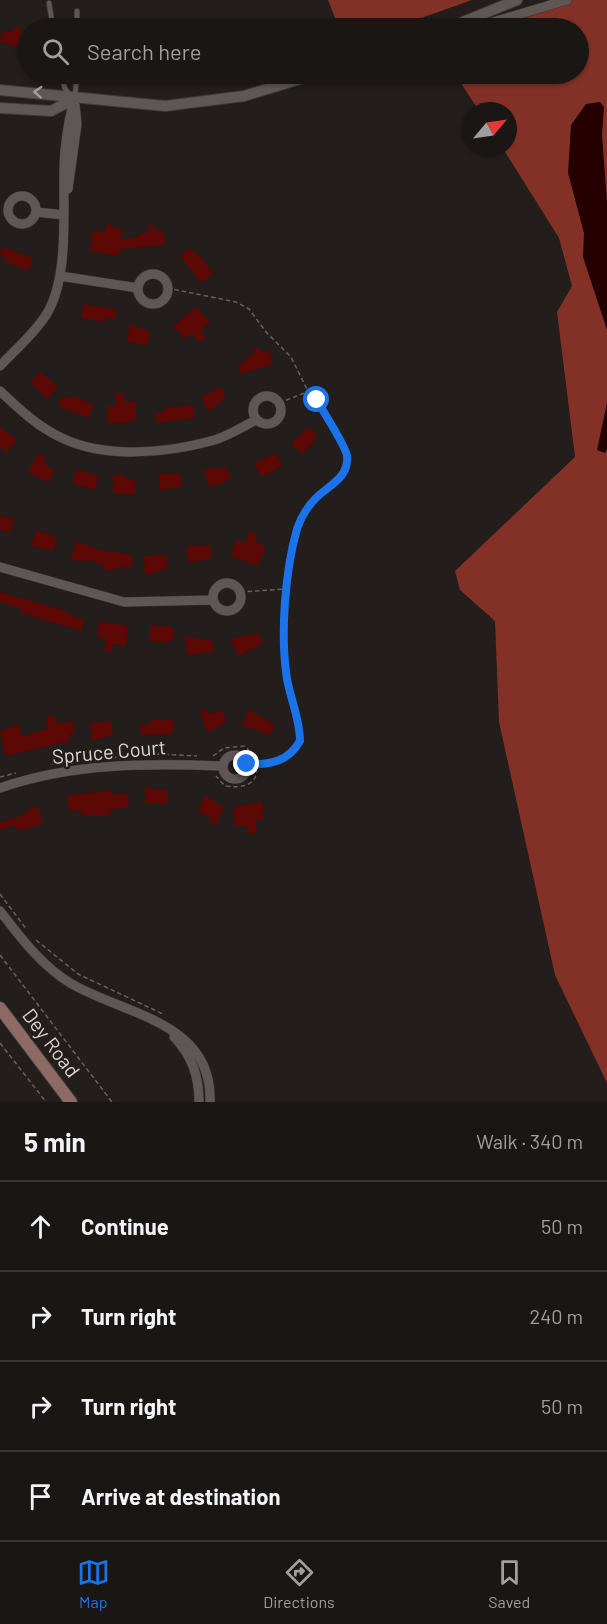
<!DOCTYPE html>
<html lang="en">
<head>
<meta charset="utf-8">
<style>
	body { margin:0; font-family:Barlow,sans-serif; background:#272322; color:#f1f3f6 }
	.compass { position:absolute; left:463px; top:102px; width:54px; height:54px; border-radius:50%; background:#1a1614; box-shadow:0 2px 4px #0004; rotate:61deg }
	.stop { position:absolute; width:18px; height:18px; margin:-14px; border:4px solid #1a73e8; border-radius:50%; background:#fff }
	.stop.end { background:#1a73e8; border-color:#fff; box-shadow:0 2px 6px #0008 }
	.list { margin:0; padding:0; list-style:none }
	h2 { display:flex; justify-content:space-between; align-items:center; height:78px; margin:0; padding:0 24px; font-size:26px }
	h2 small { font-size:20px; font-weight:400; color:#9f9fa0 }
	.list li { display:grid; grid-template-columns:39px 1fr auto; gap:18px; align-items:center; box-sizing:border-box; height:90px; padding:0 24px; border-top:2px solid #383534 }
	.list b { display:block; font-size:22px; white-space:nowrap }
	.list em { font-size:20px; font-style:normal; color:#9f9fa0 }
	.icon { flex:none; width:33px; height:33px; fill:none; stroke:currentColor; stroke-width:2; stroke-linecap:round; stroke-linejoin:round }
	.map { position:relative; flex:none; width:607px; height:1102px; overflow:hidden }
	.search { position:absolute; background:#1a1614; box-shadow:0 2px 4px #0004; left:18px; right:18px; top:18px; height:66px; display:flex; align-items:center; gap:15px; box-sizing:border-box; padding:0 21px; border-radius:33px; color:#9f9fa0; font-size:22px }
	.sheet { height:438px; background:#1a1614 }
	nav { display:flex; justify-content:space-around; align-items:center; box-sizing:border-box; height:84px; border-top:2px solid #383534; background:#1a1614; font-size:16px; color:#9f9fa0 }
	nav a { display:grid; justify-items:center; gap:3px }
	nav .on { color:#1a73e8 }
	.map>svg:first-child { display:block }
</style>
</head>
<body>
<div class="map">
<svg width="607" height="1102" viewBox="0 0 607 1102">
	<rect width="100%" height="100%" fill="#231d1b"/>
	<!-- forest -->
	<path fill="#833127" d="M328,0H472L393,28H339Z
		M568,0H607V1083L555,975L499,722L495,621L460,590L455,571L575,457L557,312L572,286L559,238L502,147H508V111H479L455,74H578V28H501Z"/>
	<!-- water -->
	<path fill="#240000" d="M600,102L604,107L602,135L607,202V330L583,257L584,233L568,173L571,125L586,104Z
		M607,403V449L605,453L597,450Z"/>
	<!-- building -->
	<path fill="#5c0804" d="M14,27L22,29L17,47L0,42L2,30L12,33Z
		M107,224L122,230L121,239L139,237V234L149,232L148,226L155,225V231L164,230L165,245L121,249L119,256L90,251L93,230L106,232Z
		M2,247L33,258L28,271L6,262L7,259L0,256Z
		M189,249L200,256L213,273L201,283L180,256Z
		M84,304L116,309L115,319L106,317V321H101L81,318Z
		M196,307L210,322L200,331L206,337L200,342L191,333L185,339L173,326Z
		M130,324L150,332L148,345L127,342Z
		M259,347L261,352L268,350L273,364L241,374L237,365L246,362L244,359L254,354L252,349Z
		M40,371L58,387L47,399L31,382Z
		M220,387L226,397L209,412L201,398Z
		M116,393L124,394V402H136V421L107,424V405L116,406Z
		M62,396L70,399L72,396L76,397L94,405L88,418L58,406Z
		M188,405L193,406L195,418L157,423L155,413L164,412V409L168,408Z
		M0,427L17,440L6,453L0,447Z
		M308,427L318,436L303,454L291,444Z
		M38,453L46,457L43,462L54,471L48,482L28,473Z
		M275,453L283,465L262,477L254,464Z
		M212,467L218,469L226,467L231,479L210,487L203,470Z
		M76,469L99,476L95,490L73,484Z
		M167,473L181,474L182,487L160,490L158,474Z
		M113,475H122L127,480H135V494H113Z
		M0,516L13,518L11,532L0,530Z
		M36,531L53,535V537L57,539L53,551L31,546Z
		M250,531L258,535L255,542L266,547L257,566L230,555L237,539L245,543Z
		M76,541L98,549L127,554L132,557L131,568L120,567L112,571L103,569L104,565L88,560L85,562L71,559Z
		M211,545V559L188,562L187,546Z
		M167,555V569L145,575L144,556Z
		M0,592L67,611L66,613L84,620L81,631L24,614L20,612L21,609L0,602Z
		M99,621L128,626L126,646L113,644L112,652L104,651L106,638L97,637Z
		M150,625L173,627V640L168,642L150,641Z
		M258,633L263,643L238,656L231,639Z
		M185,636L213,641L214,652L187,655Z
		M207,709L208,714L223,710L226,722L207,733L200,711Z
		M249,710L275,725L270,735L242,725Z
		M54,715L56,723L73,721L75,733L69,734L70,741L6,756L0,732L18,724L22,736L40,731L47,729L46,717Z
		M154,720H173V734L141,735L140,725L150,724V721Z
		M111,721L113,735L92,741L90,723Z
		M145,788L168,790V804H145Z
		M110,790L114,794H128L129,807L110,810V815H82L81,810L69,811L67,796Z
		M205,795L223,807L216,825L210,822L211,818L198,812Z
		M262,802L264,819L256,820L257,833L248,834V826L235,827L233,807Z
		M38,806L43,824L23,830L17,829L15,825L0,830V822L19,817L30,809Z"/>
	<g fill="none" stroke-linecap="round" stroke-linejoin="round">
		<defs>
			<path id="service" d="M49,3L53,28
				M77,28V11
				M61,74L65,89L70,95
				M75,97L77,74"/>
			<path id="minor" d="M473,28L567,0
				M68,189L77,124L75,105
				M8 210a14 14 0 1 1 28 0a14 14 0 1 1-28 0Z
				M36,212L64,215
				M138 289a15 15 0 1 1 30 0a15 15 0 1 1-30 0Z
				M60,276L138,288
				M0,366C15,350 34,334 46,315C69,279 63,213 64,171C64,147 68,123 74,99
				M0,391C19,409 38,427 62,438C105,459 166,453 211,441C227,437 242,427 256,420
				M253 410a14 14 0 1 1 28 0a14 14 0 1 1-28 0Z
				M0,567L124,602L213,600
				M213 597a14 14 0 1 1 28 0a14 14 0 1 1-28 0Z
				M223 767a12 12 0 1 1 24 0a12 12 0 1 1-24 0Z
				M0,788C72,763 147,763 222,766
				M0,911C21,938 41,965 70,983C124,1015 213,1021 210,1102
				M174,1037C192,1056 199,1076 199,1102"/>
			<path id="tertiary" d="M448,28L517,0
				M0,90L165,106L244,96L316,74
				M0,108L51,111L74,99"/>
			<path id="secondary" d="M0,1008L71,1102"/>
		</defs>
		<!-- service casing -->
		<use href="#service" stroke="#3e3938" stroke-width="6"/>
		<!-- minor casing -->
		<use href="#minor" stroke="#3e3938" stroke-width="10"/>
		<!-- tertiary casing -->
		<use href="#tertiary" stroke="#3e3938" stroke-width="12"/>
		<!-- secondary casing -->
		<use href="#secondary" stroke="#3e3938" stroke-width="14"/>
		<!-- path -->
		<path stroke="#66605f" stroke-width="1.5" stroke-dasharray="4.5 3" stroke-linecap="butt" d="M167,288L236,302L249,309L266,332L291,357L308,391L317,400L338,439L345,446L347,456L346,469L339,479L317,496L307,508L298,528L291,566L285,627L287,676L291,700L300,721V741L296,748L279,761L267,765L247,764
			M279,403L307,392
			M240,592L287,589
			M213,756L224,748L245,746C266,771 258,791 225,786L216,776
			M82,760L159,754L197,756
			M52,764L65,762
			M0,777L16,773
			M0,894L27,930
			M36,940L78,974L165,1015
			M0,955L112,1102
			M0,1043L46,1102"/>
		<!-- service -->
		<use href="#service" stroke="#5f5756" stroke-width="4.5"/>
		<!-- minor -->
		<use href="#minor" stroke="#5f5756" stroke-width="9"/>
		<!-- tertiary -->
		<use href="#tertiary" stroke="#5f5756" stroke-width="10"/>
		<!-- secondary -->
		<use href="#secondary" stroke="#8d6a64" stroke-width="12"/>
	</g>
	<!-- one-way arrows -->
	<defs><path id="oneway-chevron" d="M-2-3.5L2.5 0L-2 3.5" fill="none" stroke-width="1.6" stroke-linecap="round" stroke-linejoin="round" transform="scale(1.5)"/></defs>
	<use stroke="#a49d9c" href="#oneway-chevron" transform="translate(38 92) rotate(-176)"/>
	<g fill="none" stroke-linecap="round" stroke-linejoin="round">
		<!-- route -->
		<path stroke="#1a73e8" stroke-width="8" d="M247,764C270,765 288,762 300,741C300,719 291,701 287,679C280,635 285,571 297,529C301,517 308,506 316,498C329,485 349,478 347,456C346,446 323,412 317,400"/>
	</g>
	<g text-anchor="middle" stroke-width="5" stroke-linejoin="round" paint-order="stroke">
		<!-- street labels -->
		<g font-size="20" fill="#dcd7d6" stroke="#231d1b">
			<text transform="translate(109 752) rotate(-5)" y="7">Spruce Court</text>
			<text transform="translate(51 1043) rotate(53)" y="7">Dey Road</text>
		</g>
	</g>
</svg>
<svg class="compass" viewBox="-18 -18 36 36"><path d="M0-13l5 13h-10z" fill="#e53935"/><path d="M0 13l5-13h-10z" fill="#9f9fa0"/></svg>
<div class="stop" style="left:317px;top:400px"></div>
<div class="stop end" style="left:247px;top:764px"></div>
<div class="search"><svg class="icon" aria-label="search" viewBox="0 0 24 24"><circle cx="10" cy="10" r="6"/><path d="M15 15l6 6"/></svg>Search here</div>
</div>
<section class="sheet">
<h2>5 min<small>Walk · 340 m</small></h2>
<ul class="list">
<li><svg class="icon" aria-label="ahead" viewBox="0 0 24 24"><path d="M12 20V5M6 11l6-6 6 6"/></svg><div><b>Continue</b></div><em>50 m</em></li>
<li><svg class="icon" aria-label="right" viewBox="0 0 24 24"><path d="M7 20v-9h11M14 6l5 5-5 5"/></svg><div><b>Turn right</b></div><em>240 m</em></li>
<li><svg class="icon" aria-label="right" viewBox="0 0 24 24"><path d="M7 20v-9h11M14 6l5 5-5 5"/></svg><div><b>Turn right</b></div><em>50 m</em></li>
<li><svg class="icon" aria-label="arrive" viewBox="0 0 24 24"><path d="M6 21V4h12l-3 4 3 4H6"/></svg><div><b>Arrive at destination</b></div></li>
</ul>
</section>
<nav>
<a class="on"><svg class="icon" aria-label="map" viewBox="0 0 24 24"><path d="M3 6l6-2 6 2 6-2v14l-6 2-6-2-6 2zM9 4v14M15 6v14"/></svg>Map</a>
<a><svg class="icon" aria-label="directions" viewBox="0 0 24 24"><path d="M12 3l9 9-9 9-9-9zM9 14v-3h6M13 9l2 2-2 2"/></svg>Directions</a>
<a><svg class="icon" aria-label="saved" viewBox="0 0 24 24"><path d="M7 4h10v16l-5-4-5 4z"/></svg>Saved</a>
</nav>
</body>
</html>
